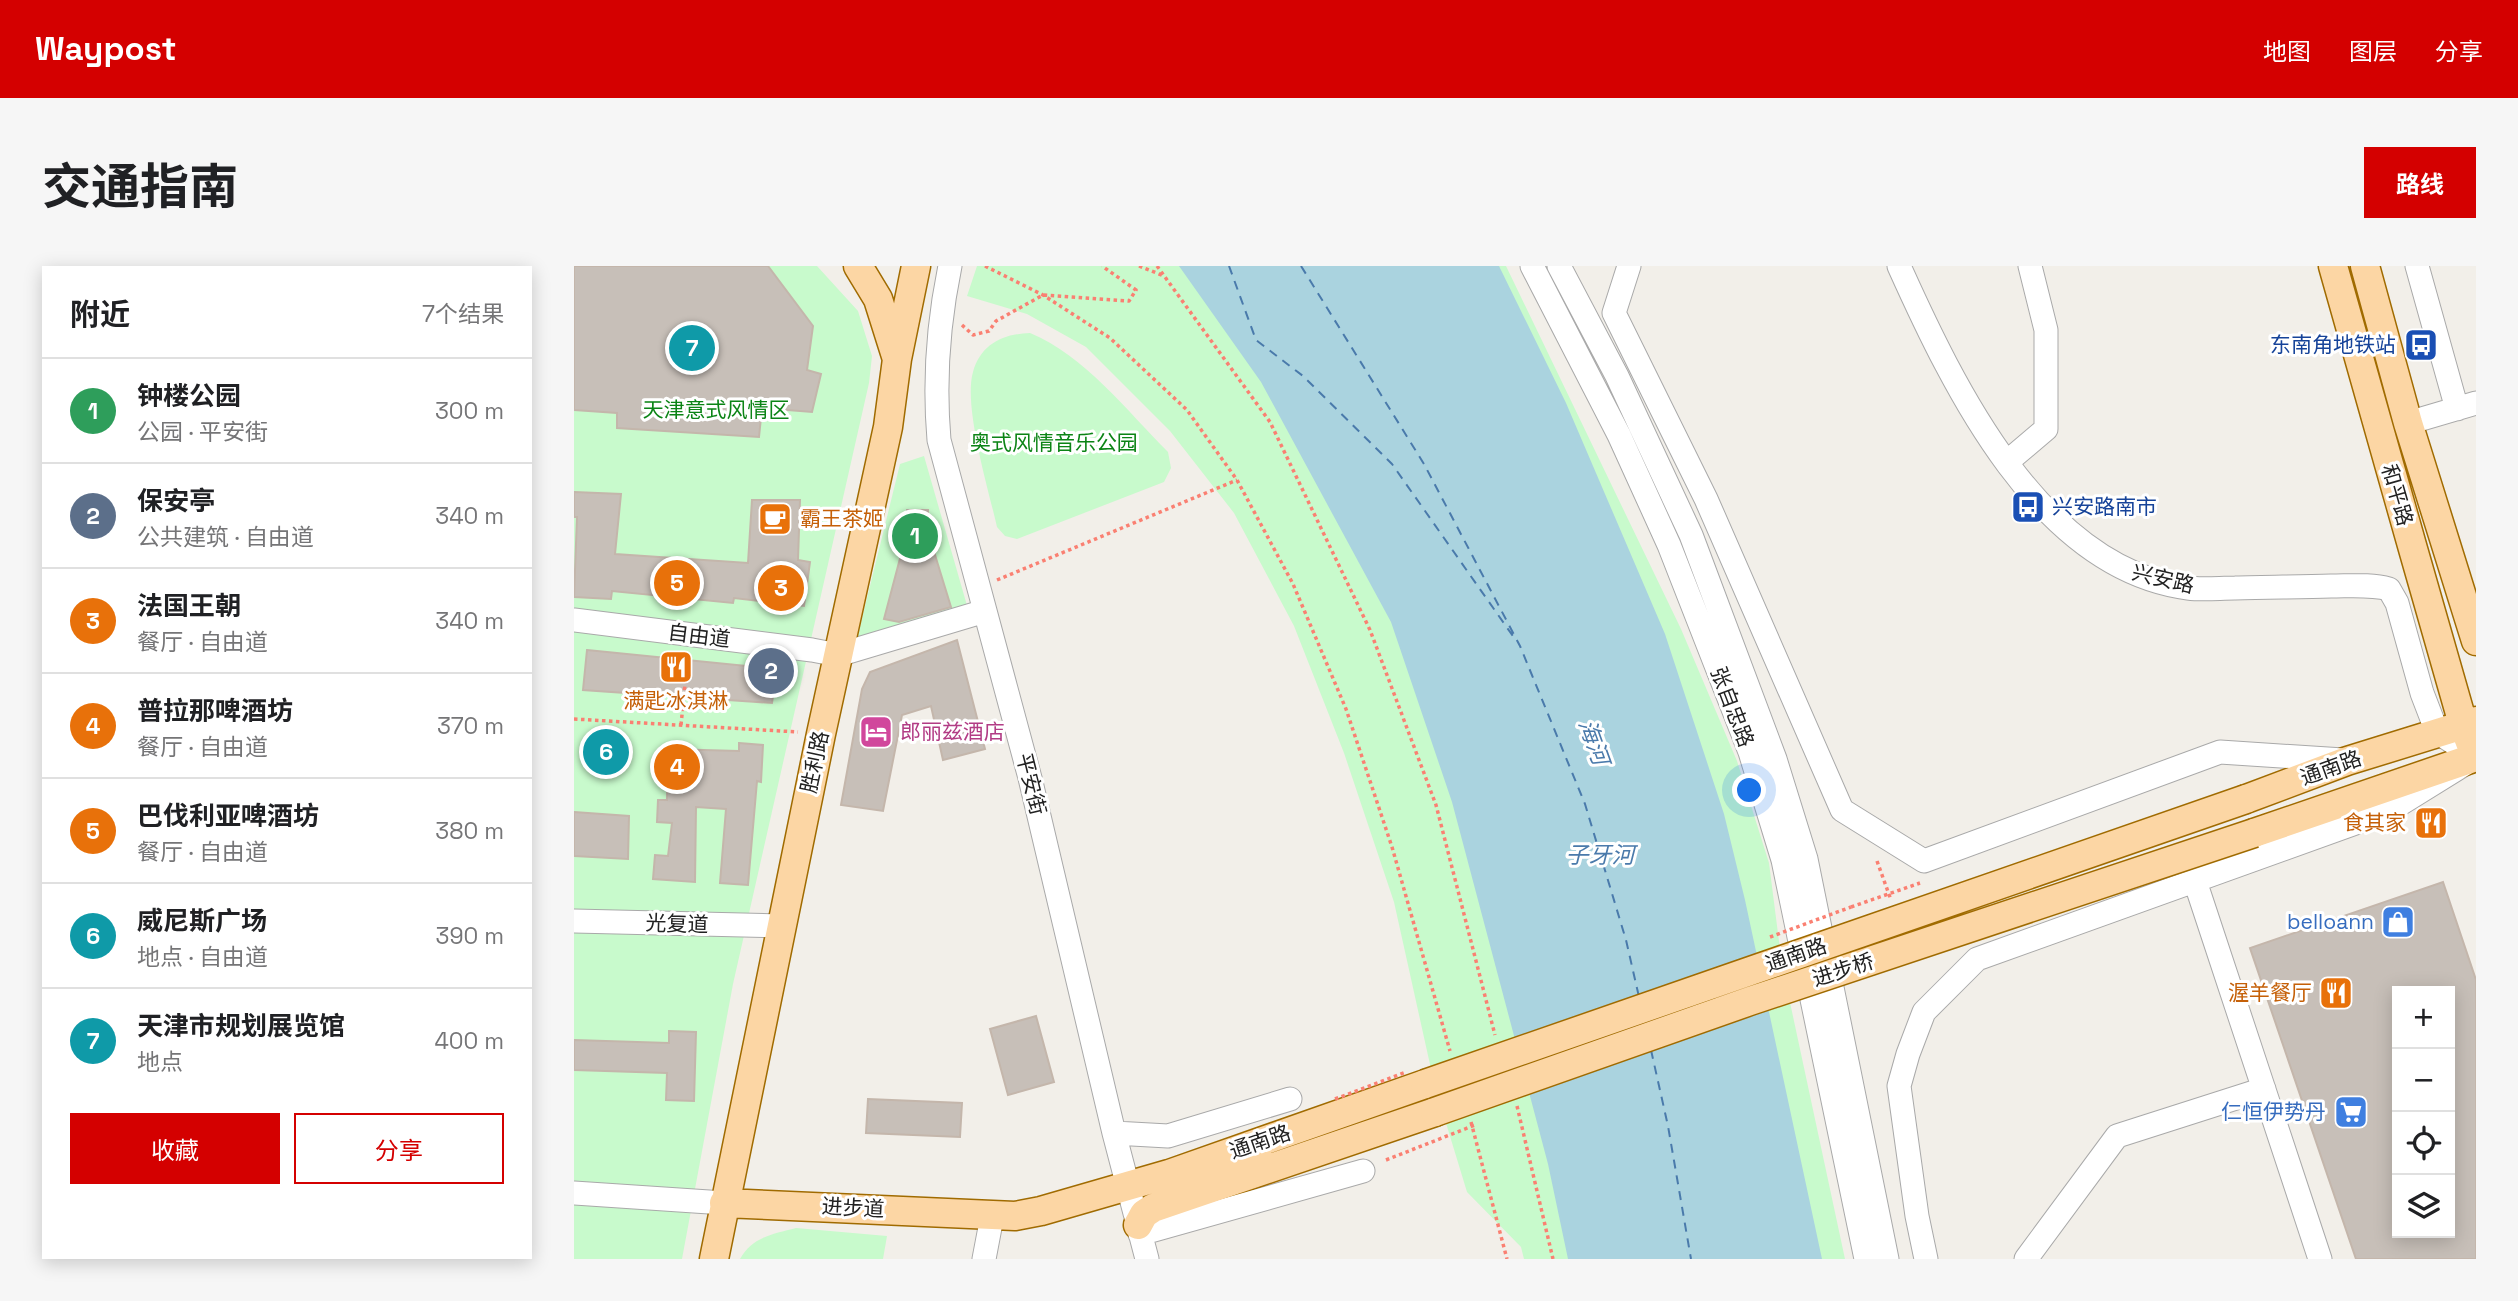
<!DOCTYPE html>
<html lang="zh">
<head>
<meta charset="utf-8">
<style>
	body { margin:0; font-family:"Space Grotesk","Noto Sans SC",sans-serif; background:#f6f6f6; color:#202124 }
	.controls { position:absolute; right:21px; bottom:21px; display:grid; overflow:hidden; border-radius:0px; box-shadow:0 4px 18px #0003 }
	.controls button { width:63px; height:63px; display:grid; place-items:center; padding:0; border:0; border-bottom:2px solid #e0e0e0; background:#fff; color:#202124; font:35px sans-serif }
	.you { position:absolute; left:1176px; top:525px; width:24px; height:24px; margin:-18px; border:5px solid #fff; border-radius:50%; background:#1a73e8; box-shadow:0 0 0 10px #1a73e833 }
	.badge { display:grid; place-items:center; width:46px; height:46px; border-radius:50%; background:#d40000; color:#fff; font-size:23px; font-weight:700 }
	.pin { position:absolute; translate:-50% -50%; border:4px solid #fff; box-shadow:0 2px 7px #0006 }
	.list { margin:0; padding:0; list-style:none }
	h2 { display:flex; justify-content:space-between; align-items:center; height:91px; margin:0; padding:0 28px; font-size:30px }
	h2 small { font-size:23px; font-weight:400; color:#757577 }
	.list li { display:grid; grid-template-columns:46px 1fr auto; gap:21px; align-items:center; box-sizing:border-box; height:105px; padding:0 28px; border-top:2px solid #e0e0e0 }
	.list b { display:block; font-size:26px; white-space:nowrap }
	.list p { margin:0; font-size:23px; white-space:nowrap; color:#757577 }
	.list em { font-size:23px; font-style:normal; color:#757577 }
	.actions { display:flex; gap:14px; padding:21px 28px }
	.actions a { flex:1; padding:16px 0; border:2px solid #d40000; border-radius:0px; text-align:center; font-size:24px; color:#d40000 }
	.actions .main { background:#d40000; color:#fff }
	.icon { flex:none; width:38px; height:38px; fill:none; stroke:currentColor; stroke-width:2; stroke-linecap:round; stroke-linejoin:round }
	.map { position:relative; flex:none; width:1902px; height:993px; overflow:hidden; border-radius:0px }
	header { display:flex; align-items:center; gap:42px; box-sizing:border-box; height:98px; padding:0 35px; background:#d40000; color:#fff }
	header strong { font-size:33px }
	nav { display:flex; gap:38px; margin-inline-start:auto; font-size:24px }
	.intro { display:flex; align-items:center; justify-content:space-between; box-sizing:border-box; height:168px; padding:0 42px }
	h1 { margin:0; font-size:49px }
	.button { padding:18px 32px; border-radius:0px; background:#d40000; color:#fff; font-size:24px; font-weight:700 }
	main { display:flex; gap:42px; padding:0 42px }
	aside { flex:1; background:#fff; border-radius:0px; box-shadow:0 4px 18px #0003 }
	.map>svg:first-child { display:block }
</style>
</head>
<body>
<header>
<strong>Waypost</strong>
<nav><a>地图</a><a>图层</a><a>分享</a></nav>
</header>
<div class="intro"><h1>交通指南</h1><a class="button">路线</a></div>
<main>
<aside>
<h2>附近<small>7个结果</small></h2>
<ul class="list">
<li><span class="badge" style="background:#2e9e5b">1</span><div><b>钟楼公园</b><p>公园 · 平安街</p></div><em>300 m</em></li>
<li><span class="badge" style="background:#5c6f8a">2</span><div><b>保安亭</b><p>公共建筑 · 自由道</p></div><em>340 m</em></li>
<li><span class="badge" style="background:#e8710a">3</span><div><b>法国王朝</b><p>餐厅 · 自由道</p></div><em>340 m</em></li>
<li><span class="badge" style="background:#e8710a">4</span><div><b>普拉那啤酒坊</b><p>餐厅 · 自由道</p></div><em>370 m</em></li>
<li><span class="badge" style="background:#e8710a">5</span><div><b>巴伐利亚啤酒坊</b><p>餐厅 · 自由道</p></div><em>380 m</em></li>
<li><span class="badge" style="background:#0f9aa8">6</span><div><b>威尼斯广场</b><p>地点 · 自由道</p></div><em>390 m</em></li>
<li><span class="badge" style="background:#0f9aa8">7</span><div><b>天津市规划展览馆</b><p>地点</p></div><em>400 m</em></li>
</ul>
<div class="actions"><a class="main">收藏</a><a>分享</a></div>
</aside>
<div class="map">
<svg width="1902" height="993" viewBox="0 0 1902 993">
	<rect width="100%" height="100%" fill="#f2efe9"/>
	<!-- park -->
	<path fill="#c8facc" d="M0,0H243L284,45L298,90L295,117L159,718L108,993H0Z
		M403,0H932L1107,363L1163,495L1195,597L1208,699L1271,993H950L947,981L893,926L861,821L820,636L770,487L720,360L660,247L596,165L512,81L453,48L393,30Z
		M456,67C510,89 554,146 594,186L597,202L590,216L443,273L431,270L423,261C415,225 389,140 399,106C407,78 429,68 456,67Z
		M350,190L394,343L282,377L326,198Z
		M222,962L313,970L309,993H166C178,971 199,968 222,962Z"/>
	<!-- water -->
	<path fill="#aad3df" d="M605,0H925L992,137L1091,368L1150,548L1171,634L1248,993H994L974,898L878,536L817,356L687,116Z"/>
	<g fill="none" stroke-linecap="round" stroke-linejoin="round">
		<!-- ferry -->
		<path stroke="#4a7aab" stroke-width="2" stroke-dasharray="9 7" stroke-linecap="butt" d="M655,0L682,74L729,110L818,198L941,373
			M727,0L850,198L946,380L1011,538L1052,674L1065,731
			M1077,784L1094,860L1117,993"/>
	</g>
	<!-- building -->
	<path fill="#c7bfb8" stroke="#c4b6ab" stroke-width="2" fill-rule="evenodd" d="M0,0H194L239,60L233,104L247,108L238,146L188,142L185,171L43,162V147L0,144Z
		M0,226L47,228L41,288L174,297L178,234H226L224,294L236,296L230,340L160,332L159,337L38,325L37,333L0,331L3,251H0Z
		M333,244H354V266L377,341L325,356L310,353L333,266Z
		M383,374L411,483L369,494L357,440L328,449L309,545L267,539L288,423L296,406Z
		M13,384L203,403L198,437L9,424Z
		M165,477L189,479L187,516L183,515L174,619L146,617L152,543L122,541L121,616L79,613L81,589L94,590L98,557L83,556L84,534H93L94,483L165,485Z
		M0,546L55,550L54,593L0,590Z
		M1869,616L1902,714V993H1782L1676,682ZM1823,725H1876V967H1823Z
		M462,750L480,816L434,829L416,763Z
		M95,765L122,766L120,835L92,834L93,807L0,804V774L95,777Z
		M294,833L388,837L386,871L292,867Z"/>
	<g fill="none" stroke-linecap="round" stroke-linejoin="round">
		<defs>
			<path id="minor" d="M376,0C364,58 360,116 365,174L456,512L540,867L573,993
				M958,0L1045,169L1095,279L1176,486L1209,594L1292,993
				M985,0L1043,110L1117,269L1201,493L1232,593L1313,993
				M1055,0L1040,47L1132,233L1268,544L1350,595L1646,486L1769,494
				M1325,0C1379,120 1466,303 1614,322C1629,324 1646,322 1661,322C1693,321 1725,321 1757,320C1776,320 1797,318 1815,323L1823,337L1848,427L1863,466L1902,491L1815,545L1403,693L1350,746L1334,788L1325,820L1343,950L1352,993
				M1843,0L1883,143
				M1834,157L1902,137
				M1433,196L1472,163V64L1456,0
				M0,354L238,384L264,389L411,345
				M1621,615L1746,993
				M0,655L207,660
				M540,867L594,870L716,833
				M0,927L150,937
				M566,968L789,905
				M410,993L418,951
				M1452,993L1543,870L1690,823"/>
			<path id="major" d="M284,0L304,33L322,90
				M1759,0L1839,283L1889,458L1902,492
				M1791,0L1834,157L1902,375
				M1672,533L1773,495L1902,455
				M1680,567L1902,491
				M150,937L441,950L467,945L595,908L851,818
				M564,959L570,948L579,942L861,846
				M140,993L247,468L314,161L323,93L342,0"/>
		</defs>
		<!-- minor casing -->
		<use href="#minor" stroke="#a9a9a9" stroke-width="25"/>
		<!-- major casing -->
		<use href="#major" stroke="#a06b00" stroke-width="31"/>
		<!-- path -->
		<path stroke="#fa8072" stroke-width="3.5" stroke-dasharray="3.5 3.5" stroke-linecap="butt" d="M411,0L469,29L536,72L613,144L663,214L719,318L772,443L818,581L876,785
			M565,0L590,10
			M583,0L696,156L796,364L862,539L921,769
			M388,59L399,69L415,65L422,55L469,29L555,35L562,24L528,0
			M423,314L663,214
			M0,453L224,466
			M107,459L114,388
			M1277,641L1346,617
			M943,840L979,993
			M897,856L933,993"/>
		<!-- minor -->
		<use href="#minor" stroke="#fff" stroke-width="23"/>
		<!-- major -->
		<use href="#major" stroke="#fcd6a4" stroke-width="28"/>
		<defs>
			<path id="major-bridge" d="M851,818L1672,533
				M861,846L1176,735L1680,567"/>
		</defs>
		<!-- major-bridge casing -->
		<use href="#major-bridge" stroke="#a06b00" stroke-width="31" stroke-linecap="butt"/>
		<!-- path-bridge -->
		<path stroke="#fa8072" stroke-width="3.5" stroke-dasharray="3.5 3.5" stroke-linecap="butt" d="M1303,595L1317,634
			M1196,671L1277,641
			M761,833L832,806
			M812,894L901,859"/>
		<!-- major-bridge -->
		<use href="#major-bridge" stroke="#fcd6a4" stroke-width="28"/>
	</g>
	<!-- icons -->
	<defs>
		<symbol id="bus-square" viewBox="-11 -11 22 22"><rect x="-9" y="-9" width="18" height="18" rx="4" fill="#1a4fb4" stroke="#fff"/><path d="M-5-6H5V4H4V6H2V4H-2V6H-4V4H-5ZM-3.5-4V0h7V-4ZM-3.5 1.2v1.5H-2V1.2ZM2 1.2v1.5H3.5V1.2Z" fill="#fff"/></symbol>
		<symbol id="cafe-square" viewBox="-11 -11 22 22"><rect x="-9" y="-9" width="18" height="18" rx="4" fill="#e8710a" stroke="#fff"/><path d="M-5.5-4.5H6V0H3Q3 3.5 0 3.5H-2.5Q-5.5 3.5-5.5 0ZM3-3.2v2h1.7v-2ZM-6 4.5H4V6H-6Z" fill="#fff"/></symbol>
		<symbol id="restaurant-square" viewBox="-11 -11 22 22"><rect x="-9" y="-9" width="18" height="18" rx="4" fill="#e8710a" stroke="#fff"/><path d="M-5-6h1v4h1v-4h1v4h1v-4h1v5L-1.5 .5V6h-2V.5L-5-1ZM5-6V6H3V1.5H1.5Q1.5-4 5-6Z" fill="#fff"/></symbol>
		<symbol id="hotel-square" viewBox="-11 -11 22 22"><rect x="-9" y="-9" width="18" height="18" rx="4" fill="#d1479c" stroke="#fff"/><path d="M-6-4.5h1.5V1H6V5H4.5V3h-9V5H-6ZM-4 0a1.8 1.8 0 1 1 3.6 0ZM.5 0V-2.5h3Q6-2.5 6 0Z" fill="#fff"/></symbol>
		<symbol id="shop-square" viewBox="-11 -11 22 22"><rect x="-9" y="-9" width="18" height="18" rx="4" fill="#3f7fe0" stroke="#fff"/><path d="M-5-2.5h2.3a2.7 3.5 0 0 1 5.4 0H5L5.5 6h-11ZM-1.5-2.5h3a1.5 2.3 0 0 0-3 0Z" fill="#fff"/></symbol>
		<symbol id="supermarket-square" viewBox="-11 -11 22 22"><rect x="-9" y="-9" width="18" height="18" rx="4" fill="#3f7fe0" stroke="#fff"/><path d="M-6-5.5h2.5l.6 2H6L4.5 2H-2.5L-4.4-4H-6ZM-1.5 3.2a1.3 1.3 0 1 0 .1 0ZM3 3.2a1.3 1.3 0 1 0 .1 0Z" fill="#fff"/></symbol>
	</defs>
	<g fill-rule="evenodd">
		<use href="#bus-square" x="1828" y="60" width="38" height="38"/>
		<use href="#bus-square" x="1435" y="222" width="38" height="38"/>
		<use href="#cafe-square" x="182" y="234" width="38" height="38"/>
		<use href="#restaurant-square" x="83" y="382" width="38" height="38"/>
		<use href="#hotel-square" x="283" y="447" width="38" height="38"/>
		<use href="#restaurant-square" x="1838" y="538" width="38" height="38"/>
		<use href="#shop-square" x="1805" y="637" width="38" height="38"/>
		<use href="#restaurant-square" x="1743" y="708" width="38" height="38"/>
		<use href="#supermarket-square" x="1758" y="827" width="38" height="38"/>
	</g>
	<g text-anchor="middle" stroke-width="6" stroke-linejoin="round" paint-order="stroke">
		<!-- transit labels -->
		<g font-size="21" fill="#164399" stroke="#fff" text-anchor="end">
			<text x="1822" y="86">东南角地铁站</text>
			<text x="1478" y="248" text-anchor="start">兴安路南市</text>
		</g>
		<!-- park labels -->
		<g font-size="21" fill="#0c8416" stroke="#fff">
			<text x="142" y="151">天津意式风情区</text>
			<text x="480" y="184">奥式风情音乐公园</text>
		</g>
		<!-- street labels -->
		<g font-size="21" fill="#222" stroke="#fff">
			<text transform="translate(1823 229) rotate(74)" y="7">和平路</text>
			<text transform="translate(1589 313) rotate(13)" y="7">兴安路</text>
			<text transform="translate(125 370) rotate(7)" y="7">自由道</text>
			<text transform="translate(1158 441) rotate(69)" y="7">张自忠路</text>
			<text transform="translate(241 496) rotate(-78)" y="7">胜利路</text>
			<text transform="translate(1757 502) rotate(-20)" y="7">通南路</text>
			<text transform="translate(457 518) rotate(76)" y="7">平安街</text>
			<text transform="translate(103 658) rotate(2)" y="7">光复道</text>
			<text transform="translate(1222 689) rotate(-19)" y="7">通南路</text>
			<text transform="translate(1269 704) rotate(-18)" y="7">进步桥</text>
			<text transform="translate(686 876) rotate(-19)" y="7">通南路</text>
			<text transform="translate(279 942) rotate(3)" y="7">进步道</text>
		</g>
		<!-- food labels -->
		<g font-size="21" fill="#c56008" stroke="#fff" text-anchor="end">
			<text x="226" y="260" text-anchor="start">霸王茶姬</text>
			<text x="102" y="442" text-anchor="middle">满匙冰淇淋</text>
			<text x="1832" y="564">食其家</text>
			<text x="1738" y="734">渥羊餐厅</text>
		</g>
		<!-- hotel labels -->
		<g font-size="21" fill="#b23c85" stroke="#fff" text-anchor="start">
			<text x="326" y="473">郎丽兹酒店</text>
		</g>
		<!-- shop labels -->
		<g font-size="21" fill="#366cbe" stroke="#fff" text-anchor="end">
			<text x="1800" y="663">belloann</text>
			<text x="1752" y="853">仁恒伊势丹</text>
		</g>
		<!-- water labels -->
		<g font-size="23" font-style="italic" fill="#4a7aab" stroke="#fff">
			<text transform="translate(1020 476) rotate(70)" y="8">海河</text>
			<text x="1026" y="597">子牙河</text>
		</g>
	</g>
</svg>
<div class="controls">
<button>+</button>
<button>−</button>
<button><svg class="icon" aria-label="locate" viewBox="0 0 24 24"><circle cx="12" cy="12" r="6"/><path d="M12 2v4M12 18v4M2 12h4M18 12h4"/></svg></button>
<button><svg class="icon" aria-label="layers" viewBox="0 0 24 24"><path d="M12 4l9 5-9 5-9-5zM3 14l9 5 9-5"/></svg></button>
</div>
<div class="you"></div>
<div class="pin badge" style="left:341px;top:270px;background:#2e9e5b">1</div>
<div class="pin badge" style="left:197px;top:405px;background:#5c6f8a">2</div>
<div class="pin badge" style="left:207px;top:322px;background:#e8710a">3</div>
<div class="pin badge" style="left:103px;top:501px;background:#e8710a">4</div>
<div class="pin badge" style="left:103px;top:317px;background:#e8710a">5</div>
<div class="pin badge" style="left:32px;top:486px;background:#0f9aa8">6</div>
<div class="pin badge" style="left:118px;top:82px;background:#0f9aa8">7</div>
</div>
</main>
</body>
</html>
